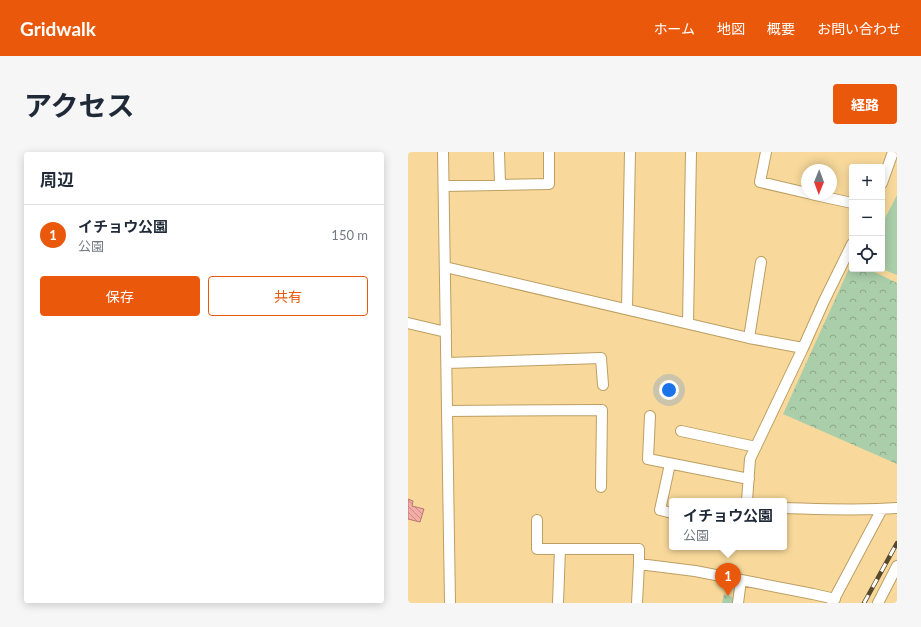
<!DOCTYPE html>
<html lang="ja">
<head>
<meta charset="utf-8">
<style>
	body { margin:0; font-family:Lato,"Noto Sans JP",sans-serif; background:#f6f6f7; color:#1f2937 }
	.controls { position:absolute; right:12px; top:12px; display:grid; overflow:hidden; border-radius:4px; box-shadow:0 2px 10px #0003 }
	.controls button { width:36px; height:36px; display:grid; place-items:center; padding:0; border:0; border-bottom:1px solid #e0e1e3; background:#fff; color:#1f2937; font:20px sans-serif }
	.compass { position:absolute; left:393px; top:12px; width:36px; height:36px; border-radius:50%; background:#fff; box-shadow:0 2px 10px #0003; rotate:181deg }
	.you { position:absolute; left:261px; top:238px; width:14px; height:14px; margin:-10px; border:3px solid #fff; border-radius:50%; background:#1a73e8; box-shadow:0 0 0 6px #1a73e833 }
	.badge { display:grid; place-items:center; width:26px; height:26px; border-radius:50%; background:#ea580c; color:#fff; font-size:13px; font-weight:700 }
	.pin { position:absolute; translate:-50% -33px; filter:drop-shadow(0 1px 2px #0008) }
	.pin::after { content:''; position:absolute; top:21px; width:14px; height:12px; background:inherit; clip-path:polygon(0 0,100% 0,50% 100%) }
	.popup { position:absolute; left:261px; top:346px; width:118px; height:52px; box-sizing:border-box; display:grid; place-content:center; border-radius:4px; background:#fff; filter:drop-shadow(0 1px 3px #0005); font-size:13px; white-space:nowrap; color:#747a83 }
	.popup b { font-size:15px; color:#1f2937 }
	.popup::after { content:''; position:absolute; left:50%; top:100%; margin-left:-8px; border:8px solid transparent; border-top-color:#fff }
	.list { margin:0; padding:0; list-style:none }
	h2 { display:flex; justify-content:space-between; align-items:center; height:52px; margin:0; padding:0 16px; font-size:17px }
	h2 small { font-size:13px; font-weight:400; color:#747a83 }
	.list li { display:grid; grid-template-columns:26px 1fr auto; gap:12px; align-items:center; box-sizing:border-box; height:60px; padding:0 16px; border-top:1px solid #e0e1e3 }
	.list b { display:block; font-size:15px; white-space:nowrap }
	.list p { margin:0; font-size:13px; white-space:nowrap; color:#747a83 }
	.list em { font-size:13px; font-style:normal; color:#747a83 }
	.actions { display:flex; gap:8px; padding:12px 16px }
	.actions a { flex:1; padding:9px 0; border:1px solid #ea580c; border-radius:4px; text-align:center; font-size:14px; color:#ea580c }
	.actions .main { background:#ea580c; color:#fff }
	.icon { flex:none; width:22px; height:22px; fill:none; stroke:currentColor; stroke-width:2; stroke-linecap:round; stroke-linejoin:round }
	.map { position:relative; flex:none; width:489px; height:451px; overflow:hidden; border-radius:4px }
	header { display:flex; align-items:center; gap:24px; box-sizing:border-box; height:56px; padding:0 20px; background:#ea580c; color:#fff }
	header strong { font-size:19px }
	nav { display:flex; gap:22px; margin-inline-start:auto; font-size:14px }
	.intro { display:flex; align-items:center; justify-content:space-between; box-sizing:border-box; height:96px; padding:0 24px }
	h1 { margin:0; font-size:28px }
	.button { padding:10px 18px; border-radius:4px; background:#ea580c; color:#fff; font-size:14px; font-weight:700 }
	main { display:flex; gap:24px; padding:0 24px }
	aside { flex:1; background:#fff; border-radius:4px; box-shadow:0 2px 10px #0003 }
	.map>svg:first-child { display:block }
</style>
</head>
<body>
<header>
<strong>Gridwalk</strong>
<nav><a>ホーム</a><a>地図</a><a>概要</a><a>お問い合わせ</a></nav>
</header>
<div class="intro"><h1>アクセス</h1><a class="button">経路</a></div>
<main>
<aside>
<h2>周辺<small></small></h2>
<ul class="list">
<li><span class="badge">1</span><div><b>イチョウ公園</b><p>公園</p></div><em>150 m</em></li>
</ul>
<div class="actions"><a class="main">保存</a><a>共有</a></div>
</aside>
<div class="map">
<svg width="489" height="451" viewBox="0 0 489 451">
	<defs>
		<pattern id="forest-crowns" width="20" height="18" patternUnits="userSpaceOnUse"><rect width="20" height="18" fill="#aacea9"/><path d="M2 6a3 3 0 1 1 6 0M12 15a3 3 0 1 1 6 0" fill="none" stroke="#8ca889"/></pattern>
		<pattern id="building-back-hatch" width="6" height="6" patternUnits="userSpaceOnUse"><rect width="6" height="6" fill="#f4aca6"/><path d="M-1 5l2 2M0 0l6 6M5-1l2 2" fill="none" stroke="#c78d86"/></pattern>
	</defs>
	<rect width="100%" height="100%" fill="#f8d99b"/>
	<!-- grass -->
	<path fill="#aacea9" d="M489,43V123L474,117V72Z"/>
	<!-- forest -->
	<path fill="url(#forest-crowns)" d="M444,110V117H460L481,127L489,131V312L375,262Z
		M316,442L330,447V451H314Z"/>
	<!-- building -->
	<path fill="url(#building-back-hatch)" stroke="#ba7671" d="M0,347L5,349L4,354L16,357L12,370L0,367Z"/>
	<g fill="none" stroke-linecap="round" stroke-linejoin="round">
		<defs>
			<path id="minor" d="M35,0L42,451
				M91,0L92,33
				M358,0L352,30L399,41
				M474,31L485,0
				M36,34L141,32V0
				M403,42L444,51
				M37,115L341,186L395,196L342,307L339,349
				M219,157L222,0
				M0,171L38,180
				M280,171L283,0
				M341,186L353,110
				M395,196L416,149L444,92
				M39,211L193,206L195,233
				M39,259L194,258L193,335
				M242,264L240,307L341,327
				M273,279L348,295
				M262,312L252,358L264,361
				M376,356C413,357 452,359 489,356
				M129,368V397H152
				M150,451L152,397H231V412
				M229,451L231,412L287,419L405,442L427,447
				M330,451L333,428
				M424,451L474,357
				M470,451L489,414"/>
		</defs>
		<!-- minor casing -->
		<use href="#minor" stroke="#bd9f63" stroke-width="12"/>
		<!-- minor -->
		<use href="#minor" stroke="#fff" stroke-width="10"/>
		<defs>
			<path id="rail" d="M456,451L489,391"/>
		</defs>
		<!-- rail casing -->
		<use href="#rail" stroke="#58492b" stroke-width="4.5"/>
		<!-- rail -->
		<use href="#rail" stroke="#fefefe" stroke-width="3" stroke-dasharray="9" stroke-linecap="butt"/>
	</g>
</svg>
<div class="controls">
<button>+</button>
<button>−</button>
<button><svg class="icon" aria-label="locate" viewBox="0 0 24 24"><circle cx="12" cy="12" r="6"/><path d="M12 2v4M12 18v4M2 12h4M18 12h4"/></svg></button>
</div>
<svg class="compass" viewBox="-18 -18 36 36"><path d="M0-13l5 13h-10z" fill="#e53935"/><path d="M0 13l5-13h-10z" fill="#747a83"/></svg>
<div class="you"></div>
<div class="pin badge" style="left:320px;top:444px">1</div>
<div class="popup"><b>イチョウ公園</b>公園</div>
</div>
</main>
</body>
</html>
